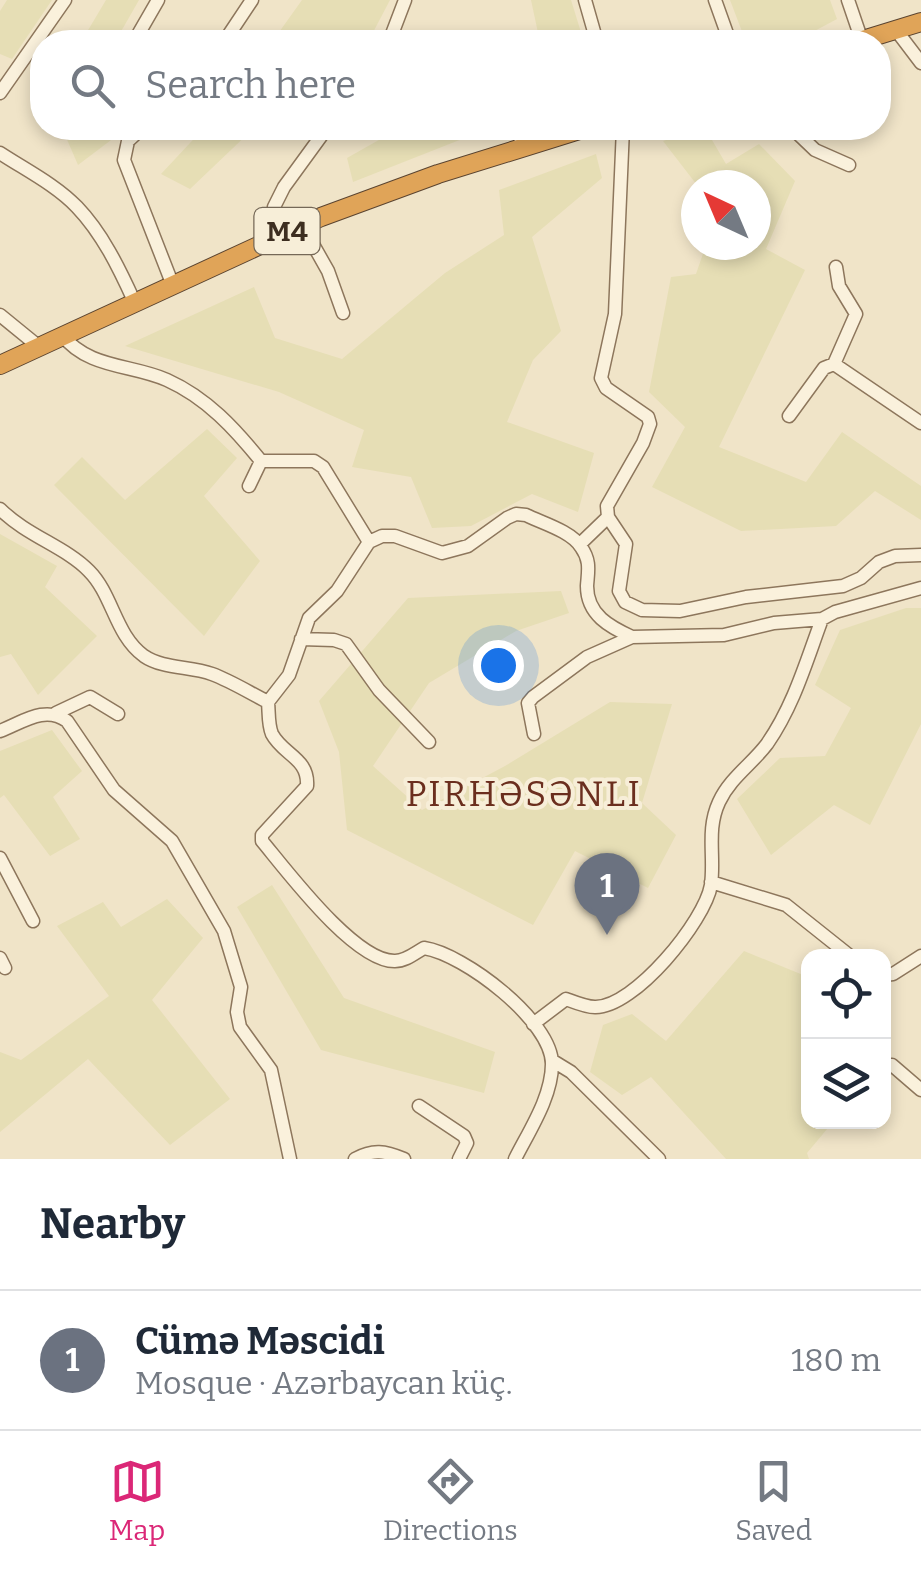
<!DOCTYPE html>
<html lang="en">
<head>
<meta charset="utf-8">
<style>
	body { margin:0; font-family:Bitter,serif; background:#f2f2f3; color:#1f2937 }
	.controls { position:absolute; right:30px; bottom:30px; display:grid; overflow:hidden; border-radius:20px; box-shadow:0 5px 15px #0003 }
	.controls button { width:90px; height:90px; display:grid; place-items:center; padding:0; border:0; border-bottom:2px solid #e0e1e3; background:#fff; color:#1f2937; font:50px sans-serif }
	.compass { position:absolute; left:681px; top:170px; width:90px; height:90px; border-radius:50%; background:#fff; box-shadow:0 5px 15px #0003; rotate:316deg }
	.you { position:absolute; left:498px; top:665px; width:35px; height:35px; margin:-25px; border:8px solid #fff; border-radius:50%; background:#1a73e8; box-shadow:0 0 0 15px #1a73e833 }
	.badge { display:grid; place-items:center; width:65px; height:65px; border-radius:50%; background:#db2777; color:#fff; font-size:32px; font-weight:700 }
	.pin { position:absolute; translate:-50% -82px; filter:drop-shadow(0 2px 5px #0008) }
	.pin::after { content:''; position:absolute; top:52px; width:35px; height:30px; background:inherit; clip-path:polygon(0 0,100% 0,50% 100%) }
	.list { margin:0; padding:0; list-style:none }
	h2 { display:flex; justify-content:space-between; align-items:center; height:130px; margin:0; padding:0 40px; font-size:42px }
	h2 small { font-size:32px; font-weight:400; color:#747a83 }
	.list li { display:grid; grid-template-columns:65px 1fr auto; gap:30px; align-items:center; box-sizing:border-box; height:140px; padding:0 40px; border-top:2px solid #e0e1e3 }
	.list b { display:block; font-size:38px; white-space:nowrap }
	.list p { margin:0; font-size:32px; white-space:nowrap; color:#747a83 }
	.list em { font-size:32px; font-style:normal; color:#747a83 }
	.icon { flex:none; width:55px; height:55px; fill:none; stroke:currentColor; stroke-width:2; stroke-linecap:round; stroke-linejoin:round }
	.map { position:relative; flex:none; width:921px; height:1159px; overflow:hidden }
	.search { position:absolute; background:#fff; box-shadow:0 5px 15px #0003; left:30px; right:30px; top:30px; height:110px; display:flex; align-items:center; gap:25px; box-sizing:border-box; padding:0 35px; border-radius:40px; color:#747a83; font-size:38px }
	.sheet { height:270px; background:#fff }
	nav { display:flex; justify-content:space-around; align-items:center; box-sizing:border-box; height:140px; border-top:2px solid #e0e1e3; background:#fff; font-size:28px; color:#747a83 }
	nav a { display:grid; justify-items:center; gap:5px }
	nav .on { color:#db2777 }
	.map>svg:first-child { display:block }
</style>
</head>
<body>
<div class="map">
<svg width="921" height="1159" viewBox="0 0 921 1159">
	<rect width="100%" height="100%" fill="#f0e4c8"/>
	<!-- farmland -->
	<path fill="#e6deb5" d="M7,0H52L12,59L0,54V11Z
		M106,0H139L115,42H81Z
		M302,0H390L368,42H272Z
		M531,0H571L584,42H540Z
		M730,0H830L837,19L794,42H746Z
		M62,128H127L78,165Z
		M204,128H254L190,189L161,174Z
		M400,128H490L353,182L347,158Z
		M705,128L726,164L759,144L795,181L766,249L805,270L719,447L806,482L842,432L921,486V520L875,491L836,526L741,531L652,487L685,427L649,392L671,277L696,274L706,245H756V185H697L663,141Z
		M596,154L602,178L532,237L561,331L533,360L507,422L594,453L578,512L532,494L471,526L432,528L411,477L352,467L364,430L279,392L125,346L254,287L275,338L342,359L445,273L504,235L499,190Z
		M207,429L237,458L204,496L260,561L204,636L54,485L82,457L125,500Z
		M0,534L57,566L45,587L97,636L38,695L11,654L0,657Z
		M561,591L569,613L516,631L429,683L373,766L422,810L505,766L610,702L672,704L642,803L676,835L648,888L575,851L533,925L347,830L339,752L319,701L408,598Z
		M906,608H921V724L870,825L834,805L771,855L737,799L780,758L825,756L851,708L815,685L840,630Z
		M52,730L82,771L53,797L80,839L50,856L4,795L0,798V751Z
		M272,885L344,998L495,1052L484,1093L321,1050L237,907Z
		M167,899L203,938L152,1000L230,1099L170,1145L88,1059L0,1132V1052L21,1060L109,996L57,926L103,902L121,927Z
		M744,951L808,977V1122H833L807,1153L809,1159H726L651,1077L622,1095L590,1072L603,1025L632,1014L666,1041Z"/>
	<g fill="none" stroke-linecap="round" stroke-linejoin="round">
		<defs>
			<path id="minor" d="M585,0L597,42
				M715,0L730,42
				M848,0L862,41
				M896,30L921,63
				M142,42L139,33L158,0
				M224,42L252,0
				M389,42L405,0
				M0,93L65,0
				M142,128L128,141L124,160L172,283
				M517,128L523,147
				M623,128L615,314L601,378L606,388L648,417L650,424L643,443L607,506L608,517L626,544L619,591L625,602L642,610L680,611L746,597L843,586L861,578L879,562L895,556L921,555
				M792,128L815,150L849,165
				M0,153C26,170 56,185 77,207C102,233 119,268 134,301
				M302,225L328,271L343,313
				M273,238L274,207L284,187L327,128
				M0,315L38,346
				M62,335C89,369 131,364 167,380C207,398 235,429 261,461H314L323,467L369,542
				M834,364L856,314L839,286L836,267
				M789,416L824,368L834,364L921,423
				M249,486L261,461
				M0,509C27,536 66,547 89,571C113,595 115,635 144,656C163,669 190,666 212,674C231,681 250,693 268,702C269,712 268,725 272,734C283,755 309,758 307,786L262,835V841C287,871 355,962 395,961C406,961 415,953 424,948C464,954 552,1021 552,1064C552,1097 529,1131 515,1159
				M580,544L608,517
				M301,639L334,640L346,644L379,690L429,742
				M268,702L289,675L309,618L337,591L369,542L382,536H395L442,553L468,546L507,518L516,514L526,515C542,523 571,531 581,547C591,561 588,571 587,586C587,615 610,627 632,637
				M56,713L90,697L118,714
				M0,731C23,722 45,705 67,721L114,790L172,841L224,931L241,987L237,1012L240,1027L271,1070L290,1159
				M534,734L528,703L533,697L587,657L632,637L724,635L774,623L822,619
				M0,858L33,921
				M711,882L786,905L850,956
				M0,958L5,968
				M884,975L893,974L921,956
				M533,1024L566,999C574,1002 586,1007 595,1007C634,1008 705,921 711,885C715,856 706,830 719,802C730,778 752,764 767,744C794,705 806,662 822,619L835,612L921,588
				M553,1061L571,1072L659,1159
				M892,1065L921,1090
				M419,1106L464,1136L467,1143L459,1159
				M355,1159C373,1149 385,1151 404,1159"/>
			<path id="highway" d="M856,42L921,22
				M0,365L321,217L438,174L586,128"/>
		</defs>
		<!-- minor casing -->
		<use href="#minor" stroke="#8d765c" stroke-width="15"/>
		<!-- highway casing -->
		<use href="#highway" stroke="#5b4430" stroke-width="20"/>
		<!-- minor -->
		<use href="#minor" stroke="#faf1dc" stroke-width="12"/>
		<!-- highway -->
		<use href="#highway" stroke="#e0a458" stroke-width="18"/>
	</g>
	<g text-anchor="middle" stroke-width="8" stroke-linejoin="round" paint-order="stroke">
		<!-- shield labels -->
		<rect fill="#f7eed8" stroke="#756857" stroke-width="2.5" x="254.5" y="208" width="65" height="46" rx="8"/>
		<g font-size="28" font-weight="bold" fill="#3d2e20">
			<text x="287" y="241">M4</text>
		</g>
		<!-- quarter labels -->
		<g font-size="35" letter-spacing="2.5" fill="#6b2e1e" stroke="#f7eed8">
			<text x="524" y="806">PIRHƏSƏNLI</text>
		</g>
	</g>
</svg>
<div class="controls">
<button><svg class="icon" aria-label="locate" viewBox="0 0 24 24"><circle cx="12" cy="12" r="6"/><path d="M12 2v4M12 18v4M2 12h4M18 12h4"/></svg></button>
<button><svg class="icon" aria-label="layers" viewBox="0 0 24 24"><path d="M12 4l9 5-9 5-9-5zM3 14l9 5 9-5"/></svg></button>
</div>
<svg class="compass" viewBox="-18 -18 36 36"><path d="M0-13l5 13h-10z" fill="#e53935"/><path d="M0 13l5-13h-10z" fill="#747a83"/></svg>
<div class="you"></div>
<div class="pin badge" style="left:607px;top:935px;background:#6b7280">1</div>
<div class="search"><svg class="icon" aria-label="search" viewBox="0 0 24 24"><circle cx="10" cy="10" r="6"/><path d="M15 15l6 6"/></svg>Search here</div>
</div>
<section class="sheet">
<h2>Nearby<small></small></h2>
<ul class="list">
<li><span class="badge" style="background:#6b7280">1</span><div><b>Cümə Məscidi</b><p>Mosque · Azərbaycan küç.</p></div><em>180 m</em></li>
</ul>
</section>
<nav>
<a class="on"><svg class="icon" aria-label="map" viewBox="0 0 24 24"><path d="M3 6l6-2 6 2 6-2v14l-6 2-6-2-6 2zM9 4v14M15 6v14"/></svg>Map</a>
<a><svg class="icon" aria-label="directions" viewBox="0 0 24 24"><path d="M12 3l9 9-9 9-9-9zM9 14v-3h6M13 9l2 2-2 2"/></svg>Directions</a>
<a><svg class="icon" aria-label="saved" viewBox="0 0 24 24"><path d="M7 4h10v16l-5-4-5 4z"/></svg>Saved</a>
</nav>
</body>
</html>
